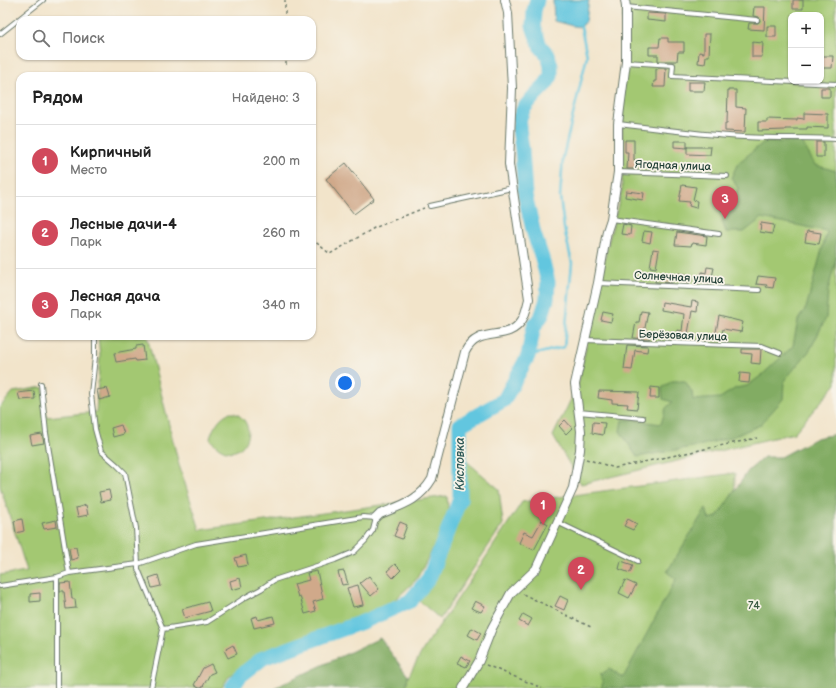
<!DOCTYPE html>
<html lang="ru">
<head>
<meta charset="utf-8">
<style>
	body { margin:0; font-family:"Balsamiq Sans",sans-serif; background:#f2f2f2; color:#222 }
	.controls { position:absolute; right:12px; top:12px; display:grid; overflow:hidden; border-radius:8px; box-shadow:0 1px 3px #0004 }
	.controls button { width:36px; height:36px; display:grid; place-items:center; padding:0; border:0; border-bottom:1px solid #e0e0e0; background:#fff; color:#222; font:20px sans-serif }
	.you { position:absolute; left:345px; top:383px; width:14px; height:14px; margin:-10px; border:3px solid #fff; border-radius:50%; background:#1a73e8; box-shadow:0 0 0 6px #1a73e833 }
	.badge { display:grid; place-items:center; width:26px; height:26px; border-radius:50%; background:#d1495b; color:#fff; font-size:13px; font-weight:700 }
	.pin { position:absolute; translate:-50% -33px; filter:drop-shadow(0 1px 2px #0008) }
	.pin::after { content:''; position:absolute; top:21px; width:14px; height:12px; background:inherit; clip-path:polygon(0 0,100% 0,50% 100%) }
	.list { margin:0; padding:0; list-style:none }
	h2 { display:flex; justify-content:space-between; align-items:center; height:52px; margin:0; padding:0 16px; font-size:17px }
	h2 small { font-size:13px; font-weight:400; color:#767676 }
	.list li { display:grid; grid-template-columns:26px 1fr auto; gap:12px; align-items:center; box-sizing:border-box; height:72px; padding:0 16px; border-top:1px solid #e0e0e0 }
	.list b { display:block; font-size:15px; white-space:nowrap }
	.list p { margin:0; font-size:13px; white-space:nowrap; color:#767676 }
	.list em { font-size:13px; font-style:normal; color:#767676 }
	.icon { flex:none; width:22px; height:22px; fill:none; stroke:currentColor; stroke-width:2; stroke-linecap:round; stroke-linejoin:round }
	.map { position:relative; flex:none; width:836px; height:688px; overflow:hidden }
	.search { position:absolute; background:#fff; box-shadow:0 1px 3px #0004; left:16px; top:16px; width:300px; height:44px; display:flex; align-items:center; gap:10px; box-sizing:border-box; padding:0 14px; border-radius:12px; color:#767676; font-size:15px }
	.panel { position:absolute; background:#fff; box-shadow:0 1px 3px #0004; left:16px; top:72px; width:300px; height:268px; border-radius:12px }
	.map>svg:first-child { display:block }
</style>
</head>
<body>
<div class="map">
<svg width="836" height="688" viewBox="0 0 836 688">
	<rect width="100%" height="100%" fill="#f7f3e8"/>
	<filter id="ink" filterUnits="userSpaceOnUse"><feTurbulence type="fractalNoise" baseFrequency=".025" numOctaves="2"/><feDisplacementMap in="SourceGraphic" scale="8" xChannelSelector="R" yChannelSelector="G"/><feConvolveMatrix kernelMatrix="1 2 1 2 8 2 1 2 1" color-interpolation-filters="sRGB"/></filter>
	<filter id="wash" filterUnits="userSpaceOnUse"><feTurbulence type="fractalNoise" baseFrequency=".012" numOctaves="4" result="noise"/><feDisplacementMap in="SourceGraphic" scale="16" xChannelSelector="R" yChannelSelector="G"/><feGaussianBlur stdDeviation="0.9" result="paint"/><feColorMatrix in="noise" values="0 0 0 0 0 0 0 0 0 0 0 0 0 0 0 0 0 1.4 0 .05"/><feComposite in="paint" operator="in"/></filter>
	<g filter="url(#wash)">
		<rect width="100%" height="100%" fill="#f2e4ca"/>
		<!-- green -->
		<path fill="#a3c872" stroke="#618253" fill-rule="evenodd" d="M623,0H836V384L794,433L581,484L553,436L578,385L607,248L622,189ZM791,15H821V81H791Z
			M98,336H147L179,465L200,530L447,496L449,519L416,580L383,611L348,621L267,650L229,676L222,688H0V575L27,571L0,486V407L13,392L43,387L47,417L96,412L100,355Z
			M234,413C237,414 240,416 242,418C259,434 236,471 210,439C211,432 218,419 225,415C227,413 231,413 234,413Z
			M464,459L499,489L503,524L440,619L416,598L430,582L451,531Z
			M735,473L734,523L646,688H402L424,648L482,563L522,502Z"/>
		<!-- forest -->
		<path fill="#82ac64" stroke="#50744c" d="M764,142H802L815,165L836,171V260L828,290L826,318L810,350L784,381L783,399L760,425L732,437L698,446L637,457L620,431L622,420H632L661,424L666,408L672,402L663,399L662,388L672,381H685L692,392L693,400L720,398L736,388L747,386L762,375L793,346L798,320L806,308L827,231L762,218L744,232H726L722,221L733,207L738,188L731,178L738,163Z
			M836,434V688H601L603,683L600,675L609,669L623,678L676,579L667,572L706,508L709,519L717,517L748,471L764,457H781L816,438Z
			M380,638L408,676L406,688H274Z"/>
		<!-- water -->
		<path fill="#62c6df" stroke="#40828a" d="M553,0H589L586,21L581,27L573,26L554,21Z"/>
		<g fill="none" stroke-linecap="round" stroke-linejoin="round">
			<!-- stream -->
			<path stroke="#62c6df" stroke-width="2.5" d="M528,356L564,347L572,263L564,228L560,197L563,157L587,56L581,27"/>
			<!-- river -->
			<path stroke="#62c6df" stroke-width="15" d="M232,688L240,676L263,658L365,621L410,601L429,578L460,499V425L504,400L528,356L534,326L542,315L547,299L548,282L542,258L534,234L525,195L522,149L519,128L520,117L524,108L534,96L546,84L551,76V66L548,55L540,46L533,26L534,11L537,0"/>
		</g>
		<g id="blocks">
			<!-- building -->
			<path fill="#d0a98a" d="M793,0H803V9H793Z
				M754,7H765L764,30L748,29L749,23H758L760,21L759,17L753,16Z
				M647,13L666,14V22L647,20Z
				M767,26H776V37H767Z
				M704,34H710L709,56H706L705,64L698,63L699,52L704,53Z
				M660,38H668V42H684V52H678L677,61H658V55H649V47H659Z
				M752,42L763,43L762,57H752Z
				M821,56H833L832,68H821Z
				M658,68H666L665,87H653L654,81H656V69H658Z
				M688,82H705L704,91H688Z
				M821,88H830V97H821Z
				M728,90H736V107L746,108L745,132L725,131V123H727Z
				M804,113L828,114V128L807,127V129H785V130L758,131V122H767V119L797,120V118L804,119Z
				M625,140H634V160H636V169H627L628,152H625Z
				M674,141H687V148L674,147Z
				M816,142H824V157H816Z
				M687,147H711L710,155L687,154Z
				M346,163L374,199L354,214L326,179Z
				M682,185L696,187L693,200L697,201L696,208L689,206L690,202L679,201Z
				M626,191L644,193L643,200L625,197Z
				M723,197L730,198L727,211L721,210Z
				M761,223L774,225L772,234L760,232Z
				M623,224L631,226L630,235L621,234Z
				M644,231L652,232L650,243L642,241Z
				M807,231L821,233L819,244L805,242Z
				M677,232L707,236L706,245L692,243L691,246L675,245Z
				M653,249L659,250L656,268L650,267Z
				M707,267L714,268L711,281L701,279L702,272L706,273Z
				M678,273L692,275L691,282L677,279Z
				M656,275L672,278V283L655,282Z
				M758,276L775,278L773,288L766,287L767,285L756,284Z
				M692,301L698,302L697,312L692,311L687,339L677,337L678,330L682,331L684,314L661,310L662,302L691,307Z
				M641,311L648,312L644,333L650,334L649,339L633,338L636,322H639Z
				M603,312L613,314L611,322L601,320Z
				M719,316L743,322L741,332L723,329L721,338L715,337Z
				M143,345L145,360L136,361L135,359L116,362L114,353L136,349V346Z
				M627,345L648,346L647,352L635,350L632,370L624,369Z
				M742,349H761L760,364L751,363L752,354L742,353Z
				M740,373L750,374L749,383L739,382Z
				M651,387L659,388V398H650Z
				M107,388L110,397L99,400L97,390Z
				M34,391L35,399L20,400L18,393Z
				M599,391L639,392L637,409L627,408L628,404L612,403V400L598,398Z
				M565,420L572,428L566,434L559,426Z
				M593,422L605,423L603,435L592,433Z
				M121,425L124,434L113,437L111,428Z
				M42,434L44,443L32,445L30,436Z
				M109,490L111,500L101,502L99,492Z
				M86,505L88,515L78,517L76,508Z
				M22,519L24,531L16,533L14,521Z
				M628,519L637,524L633,530L624,526Z
				M56,520L57,527L44,529L42,523Z
				M542,520L548,524L534,550L519,543L524,532L533,536Z
				M400,522L407,525L402,539L394,536Z
				M76,547L78,558L71,560L69,548Z
				M246,555L248,565L238,567L235,558Z
				M621,561L633,565L630,573L619,569Z
				M395,564L401,570L393,578L387,571Z
				M317,571L323,599L313,602L316,611L305,614L300,596L298,597L294,584L309,580L307,573Z
				M344,571L348,584L342,585L338,572Z
				M158,575L161,586L152,588L149,578Z
				M369,576L379,589L371,596L360,583Z
				M240,578L242,587L232,590L230,581Z
				M625,580L636,585L629,598L619,593Z
				M70,582L72,599H75L76,608L66,609L64,591H60V583Z
				M358,585L363,605L353,607L347,588Z
				M40,593V601L30,602V594Z
				M560,596L568,600L564,610L555,606Z
				M475,601L485,606L481,612L471,608Z
				M208,602L211,611L185,618L182,609Z
				M523,614L532,619L528,626L519,621Z
				M257,616L258,620L273,616L275,623L254,628L251,618Z
				M472,628L481,633L477,640L468,635Z
				M233,645L237,654L228,658L224,650Z
				M461,656L470,661L466,667L457,663Z
				M211,664L215,672L210,674L202,688H199L194,685L203,668Z"/>
		</g>
	</g>
	<g filter="url(#ink)">
		<use href="#blocks" fill-opacity="0" stroke="#697768" stroke-width="1"/>
		<g fill="none" stroke-linecap="round" stroke-linejoin="round">
			<defs>
				<path id="service" d="M626,7L757,20
					M0,34L43,0
					M626,62L673,65L672,76L836,84
					M618,124C660,129 702,135 744,137C774,139 805,137 836,139
					M618,172L727,176
					M430,206L512,188
					M611,219L719,234
					M598,283L759,290
					M585,340L762,346L780,353
					M41,384L46,433L69,573
					M579,412L643,418
					M557,522L638,561
					M57,577V688
					M0,586L57,577L69,573L138,564L196,544L363,517L376,518L373,530L365,541L354,552L335,560L274,580L261,589L246,597L207,622L163,629L138,569V564L136,528L125,473L117,465L101,451L95,429L91,394L95,357V336
					M151,688L163,629"/>
				<path id="minor" d="M376,518L380,514C402,505 419,501 432,479L465,352C479,324 507,344 522,320C526,314 527,306 529,299L509,164L512,88L508,13L505,0
					M463,688L479,661L492,628L511,593L536,569L573,488L580,450L581,431L575,384L598,283L607,231L611,219L618,172V124L626,62V7L625,0"/>
			</defs>
			<!-- service casing -->
			<use href="#service" stroke="#697768" stroke-width="6"/>
			<!-- minor casing -->
			<use href="#minor" stroke="#697768" stroke-width="10"/>
			<!-- path -->
			<path stroke="#697768" stroke-width="1.5" stroke-dasharray="3 3" stroke-linecap="butt" d="M285,20V0
				M286,56V65
				M312,239L330,254L374,228L424,208
				M586,459L615,468L757,438
				M523,594L593,628
				M486,665L542,688"/>
			<!-- service -->
			<use href="#service" stroke="#fff" stroke-width="4"/>
			<!-- minor -->
			<use href="#minor" stroke="#fff" stroke-width="8"/>
		</g>
	</g>
	<g text-anchor="middle" stroke-width="3.5" stroke-linejoin="round" paint-order="stroke">
		<!-- street labels -->
		<g font-size="11" fill="#1f3d34" stroke="#f7f3e8">
			<text transform="translate(673 165) rotate(2)" y="4">Ягодная улица</text>
			<text transform="translate(679 277) rotate(3)" y="4">Солнечная улица</text>
			<text transform="translate(683 335) rotate(2)" y="4">Берёзовая улица</text>
		</g>
		<!-- park labels -->
		<g font-size="11" fill="#395940" stroke="#f7f3e8">
			<text x="754" y="609">74</text>
		</g>
		<!-- water labels -->
		<g font-size="12" font-style="italic" fill="#2c5856" stroke="#f7f3e8">
			<text transform="translate(460 464) rotate(-90)" y="4">Кисловка</text>
		</g>
	</g>
</svg>
<div class="controls">
<button>+</button>
<button>−</button>
</div>
<div class="you"></div>
<div class="pin badge" style="left:543px;top:525px">1</div>
<div class="pin badge" style="left:581px;top:590px">2</div>
<div class="pin badge" style="left:725px;top:219px">3</div>
<div class="search"><svg class="icon" aria-label="search" viewBox="0 0 24 24"><circle cx="10" cy="10" r="6"/><path d="M15 15l6 6"/></svg>Поиск</div>
<section class="panel">
<h2>Рядом<small>Найдено: 3</small></h2>
<ul class="list">
<li><span class="badge">1</span><div><b>Кирпичный</b><p>Место</p></div><em>200 m</em></li>
<li><span class="badge">2</span><div><b>Лесные дачи-4</b><p>Парк</p></div><em>260 m</em></li>
<li><span class="badge">3</span><div><b>Лесная дача</b><p>Парк</p></div><em>340 m</em></li>
</ul>
</section>
</div>
</body>
</html>
